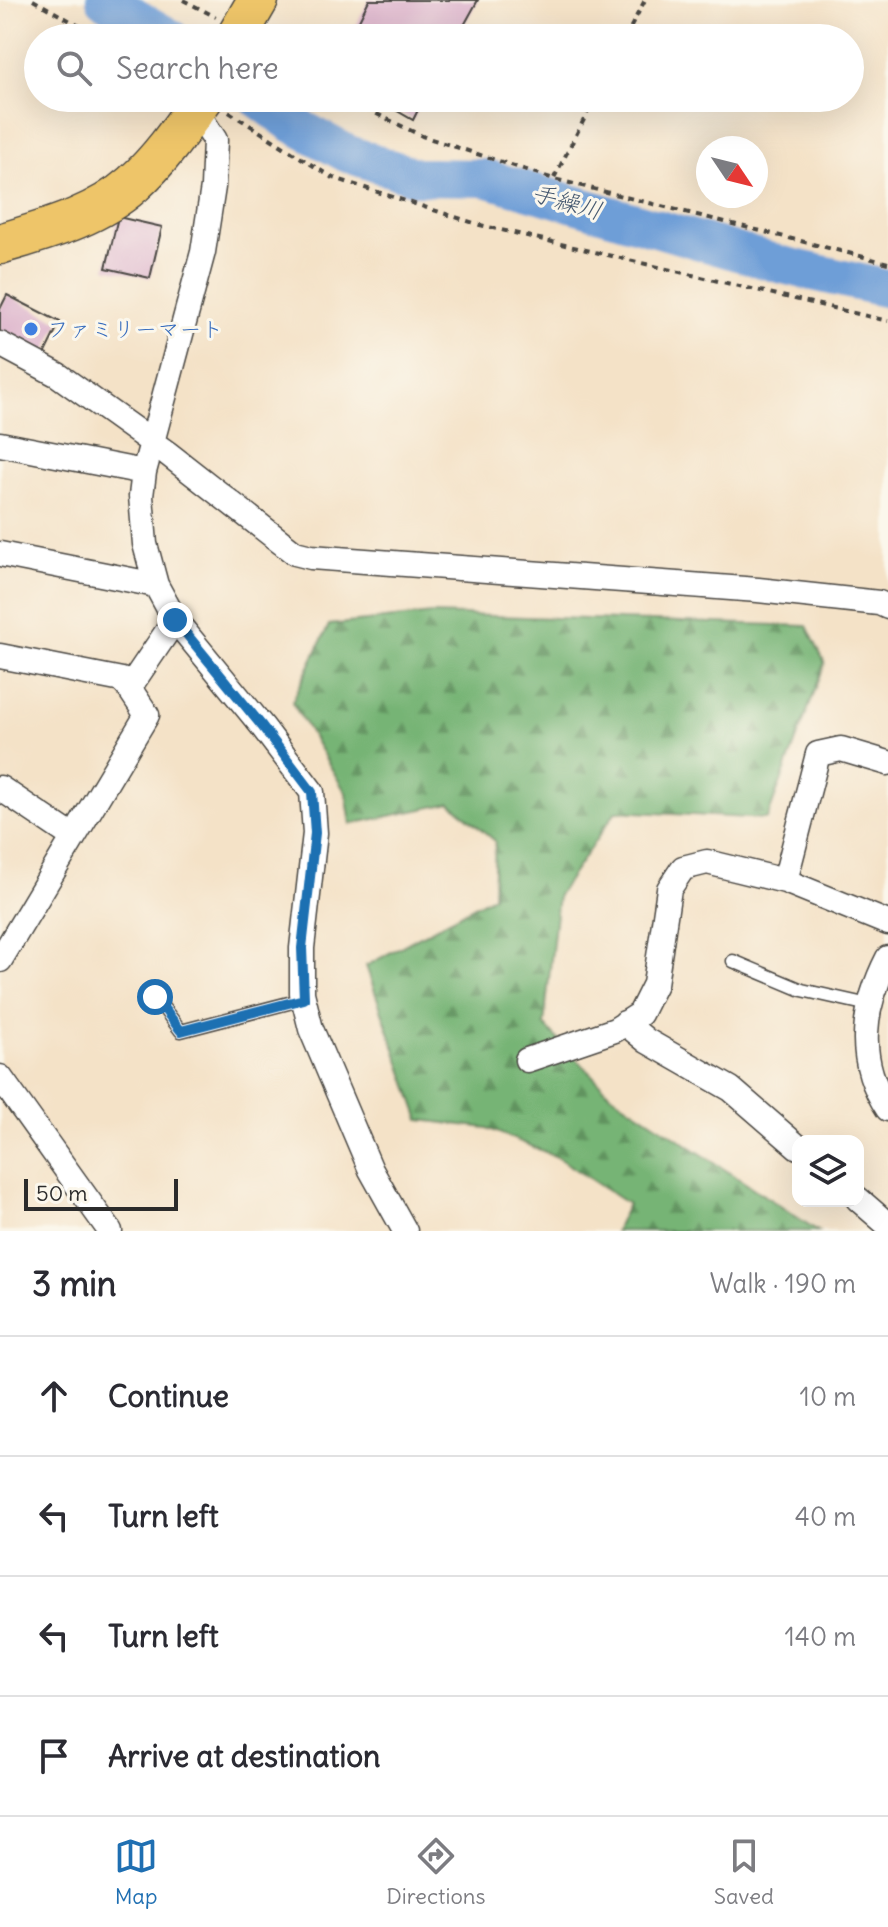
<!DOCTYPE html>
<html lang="en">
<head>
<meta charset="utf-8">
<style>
	body { margin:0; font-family:Delius,"Klee One",sans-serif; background:#f2f2f3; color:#2b2b33 }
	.controls { position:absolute; right:24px; bottom:24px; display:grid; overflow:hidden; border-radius:16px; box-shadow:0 8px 32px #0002 }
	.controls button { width:72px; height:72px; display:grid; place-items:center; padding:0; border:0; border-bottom:2px solid #e1e1e2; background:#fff; color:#2b2b33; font:40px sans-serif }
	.compass { position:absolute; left:696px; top:136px; width:72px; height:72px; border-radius:50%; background:#fff; box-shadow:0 8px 32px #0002; rotate:125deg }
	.scale { position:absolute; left:24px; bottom:20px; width:154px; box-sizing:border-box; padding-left:8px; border:4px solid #2b2b2b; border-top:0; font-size:22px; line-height:28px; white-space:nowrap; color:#2b2b2b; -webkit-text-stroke:6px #fbf7ec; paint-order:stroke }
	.stop { position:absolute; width:24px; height:24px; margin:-18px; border:6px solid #1f6fb2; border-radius:50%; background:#fff }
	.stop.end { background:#1f6fb2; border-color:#fff; box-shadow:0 2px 8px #0008 }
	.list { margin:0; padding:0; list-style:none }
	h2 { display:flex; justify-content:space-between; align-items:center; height:104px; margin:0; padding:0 32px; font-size:34px }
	h2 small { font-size:26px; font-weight:400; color:#7c7c81 }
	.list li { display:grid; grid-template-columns:52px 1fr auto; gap:24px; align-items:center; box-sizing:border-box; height:120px; padding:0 32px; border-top:2px solid #e1e1e2 }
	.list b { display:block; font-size:30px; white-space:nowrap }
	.list em { font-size:26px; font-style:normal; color:#7c7c81 }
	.icon { flex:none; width:44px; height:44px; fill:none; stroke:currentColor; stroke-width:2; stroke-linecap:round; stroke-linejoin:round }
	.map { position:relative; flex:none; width:888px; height:1231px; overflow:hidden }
	.search { position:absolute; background:#fff; box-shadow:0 8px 32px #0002; left:24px; right:24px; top:24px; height:88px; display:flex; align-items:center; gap:20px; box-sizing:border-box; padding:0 28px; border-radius:44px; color:#7c7c81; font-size:30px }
	.sheet { height:584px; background:#fff }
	nav { display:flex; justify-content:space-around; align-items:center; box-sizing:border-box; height:112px; border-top:2px solid #e1e1e2; background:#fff; font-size:22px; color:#7c7c81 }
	nav a { display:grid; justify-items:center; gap:4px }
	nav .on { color:#1f6fb2 }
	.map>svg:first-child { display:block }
</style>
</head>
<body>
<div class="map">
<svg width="888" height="1231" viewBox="0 0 888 1231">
	<defs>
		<pattern id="forest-firs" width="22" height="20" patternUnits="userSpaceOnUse" patternTransform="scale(2)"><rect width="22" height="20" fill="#76b474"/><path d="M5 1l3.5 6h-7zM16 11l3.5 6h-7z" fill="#61935f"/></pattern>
	</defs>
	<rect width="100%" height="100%" fill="#fbf7ec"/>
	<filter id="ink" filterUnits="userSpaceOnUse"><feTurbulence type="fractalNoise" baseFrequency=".0125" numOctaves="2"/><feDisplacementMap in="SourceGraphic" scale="16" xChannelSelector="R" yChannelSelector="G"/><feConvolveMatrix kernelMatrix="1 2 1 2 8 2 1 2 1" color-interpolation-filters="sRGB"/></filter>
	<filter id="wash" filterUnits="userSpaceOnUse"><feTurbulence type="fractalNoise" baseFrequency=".006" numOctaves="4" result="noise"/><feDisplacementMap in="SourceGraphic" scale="32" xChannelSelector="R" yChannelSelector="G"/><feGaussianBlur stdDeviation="1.8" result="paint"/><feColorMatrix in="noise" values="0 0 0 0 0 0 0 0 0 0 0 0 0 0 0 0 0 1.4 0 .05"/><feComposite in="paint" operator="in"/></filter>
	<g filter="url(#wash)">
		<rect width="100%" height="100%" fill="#f4e2c7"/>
		<!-- forest -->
		<path fill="url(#forest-firs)" stroke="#507050" stroke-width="2" d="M432,614L807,626L825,663L767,819L616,811L558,895L544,1025L609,1093L818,1231H615L628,1204L555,1156L487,1128L420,1120L366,966L493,896L495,841L451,803L351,824L346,793L292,702L329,625Z"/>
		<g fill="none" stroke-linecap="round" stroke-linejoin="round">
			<!-- river -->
			<path stroke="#6e9ed7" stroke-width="38" d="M105,0L171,38
				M257,98L291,123L346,153L416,177L485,178L782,265L888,289"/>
		</g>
		<g id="blocks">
			<!-- building -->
			<path fill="#d9abc8" d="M369,0H478L457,38H350Z
				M375,98H424L413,120Z
				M118,217L162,227L150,278L106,268Z
				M7,295L60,322L43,357L0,335V309Z"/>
		</g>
	</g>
	<g filter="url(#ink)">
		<use href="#blocks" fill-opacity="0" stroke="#494642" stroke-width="2"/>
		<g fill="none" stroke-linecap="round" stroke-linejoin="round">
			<defs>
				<path id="service" d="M733,961L802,990L869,1005
					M155,997L181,1031L304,999"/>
				<path id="minor" d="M195,109L215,140L213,187L203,252L144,472L141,496L145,544L156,585L175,620L262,726L312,792L315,833L302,948V993L311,1029L371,1170L405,1231
					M0,344L58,375L167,453L295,553L311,557L758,590L879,603L888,607
					M0,444L144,472
					M0,554L156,585
					M0,656L122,680L129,688
					M0,788L73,837
					M785,881L818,754L841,749L888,763
					M888,958C862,1009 855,1060 888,1109
					M0,960L147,715L129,688L175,620
					M625,1023L647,1041L731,1089L798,1147
					M527,1060L615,1030L640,1014L655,984L669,889L683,868L707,862L785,881L888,923
					M0,1077L110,1231
					M858,1199L888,1225"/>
				<path id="trunk" d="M236,38L258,0
					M0,244C46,230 96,217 133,184C161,159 182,128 203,98"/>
			</defs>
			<!-- service casing -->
			<use href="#service" stroke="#494642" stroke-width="15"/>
			<!-- minor casing -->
			<use href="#minor" stroke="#494642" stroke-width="27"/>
			<!-- trunk casing -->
			<use href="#trunk" stroke="#494642" stroke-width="43"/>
			<!-- path -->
			<path stroke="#494642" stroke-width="4" stroke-dasharray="6 6" stroke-linecap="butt" d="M33,0L101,38
				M183,0L216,17
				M625,38L645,0
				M344,98L422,136L554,179L888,263
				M229,112L331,177L480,225L888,321
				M554,178L595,98"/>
			<!-- service -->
			<use href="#service" stroke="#fff" stroke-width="12"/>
			<!-- minor -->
			<use href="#minor" stroke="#fff" stroke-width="24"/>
			<!-- trunk -->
			<use href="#trunk" stroke="#eec569" stroke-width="40"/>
		</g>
	</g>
	<g fill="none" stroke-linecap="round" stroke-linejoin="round" filter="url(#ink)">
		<!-- route -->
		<path stroke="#1f6fb2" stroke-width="10" d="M155,997L181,1031L304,999L302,948L315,833L312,792L262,726L175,620"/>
	</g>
	<!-- markers -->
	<circle fill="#3f7fe0" stroke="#fbf7ec" stroke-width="3" cx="31" cy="329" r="8"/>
	<g text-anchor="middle" stroke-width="6" stroke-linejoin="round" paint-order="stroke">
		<!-- shop labels -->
		<g font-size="22" fill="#366cbe" stroke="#fbf7ec" text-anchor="start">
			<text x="47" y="337">ファミリーマート</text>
		</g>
		<!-- water labels -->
		<g font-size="24" font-style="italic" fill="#465970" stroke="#fbf7ec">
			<text transform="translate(567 202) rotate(16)" y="8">手繰川</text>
		</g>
	</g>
</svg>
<div class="controls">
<button><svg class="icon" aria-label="layers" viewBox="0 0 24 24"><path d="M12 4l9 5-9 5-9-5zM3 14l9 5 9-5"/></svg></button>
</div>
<svg class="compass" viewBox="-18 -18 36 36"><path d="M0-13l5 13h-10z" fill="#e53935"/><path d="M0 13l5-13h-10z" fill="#7c7c81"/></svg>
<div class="scale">50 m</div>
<div class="stop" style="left:155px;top:997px"></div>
<div class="stop end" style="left:175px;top:620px"></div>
<div class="search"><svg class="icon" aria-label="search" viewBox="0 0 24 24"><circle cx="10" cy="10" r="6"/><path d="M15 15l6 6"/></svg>Search here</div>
</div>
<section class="sheet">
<h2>3 min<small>Walk · 190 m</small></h2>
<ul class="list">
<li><svg class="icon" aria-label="ahead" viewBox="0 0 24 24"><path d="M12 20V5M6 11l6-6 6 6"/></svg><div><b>Continue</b></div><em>10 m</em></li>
<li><svg class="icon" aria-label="left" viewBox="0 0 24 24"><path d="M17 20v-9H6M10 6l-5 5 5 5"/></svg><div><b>Turn left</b></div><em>40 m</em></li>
<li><svg class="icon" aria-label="left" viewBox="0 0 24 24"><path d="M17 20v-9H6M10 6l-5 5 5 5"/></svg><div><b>Turn left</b></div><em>140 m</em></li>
<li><svg class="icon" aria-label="arrive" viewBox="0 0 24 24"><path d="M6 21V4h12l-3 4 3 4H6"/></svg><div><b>Arrive at destination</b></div></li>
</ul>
</section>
<nav>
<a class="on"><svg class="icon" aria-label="map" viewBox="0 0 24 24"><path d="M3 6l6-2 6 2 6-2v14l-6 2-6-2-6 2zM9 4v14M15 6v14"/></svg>Map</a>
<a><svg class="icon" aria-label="directions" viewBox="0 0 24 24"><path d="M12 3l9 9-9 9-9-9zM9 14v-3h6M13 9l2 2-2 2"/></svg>Directions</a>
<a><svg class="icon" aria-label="saved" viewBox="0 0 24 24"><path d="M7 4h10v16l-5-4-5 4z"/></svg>Saved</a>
</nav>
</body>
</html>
